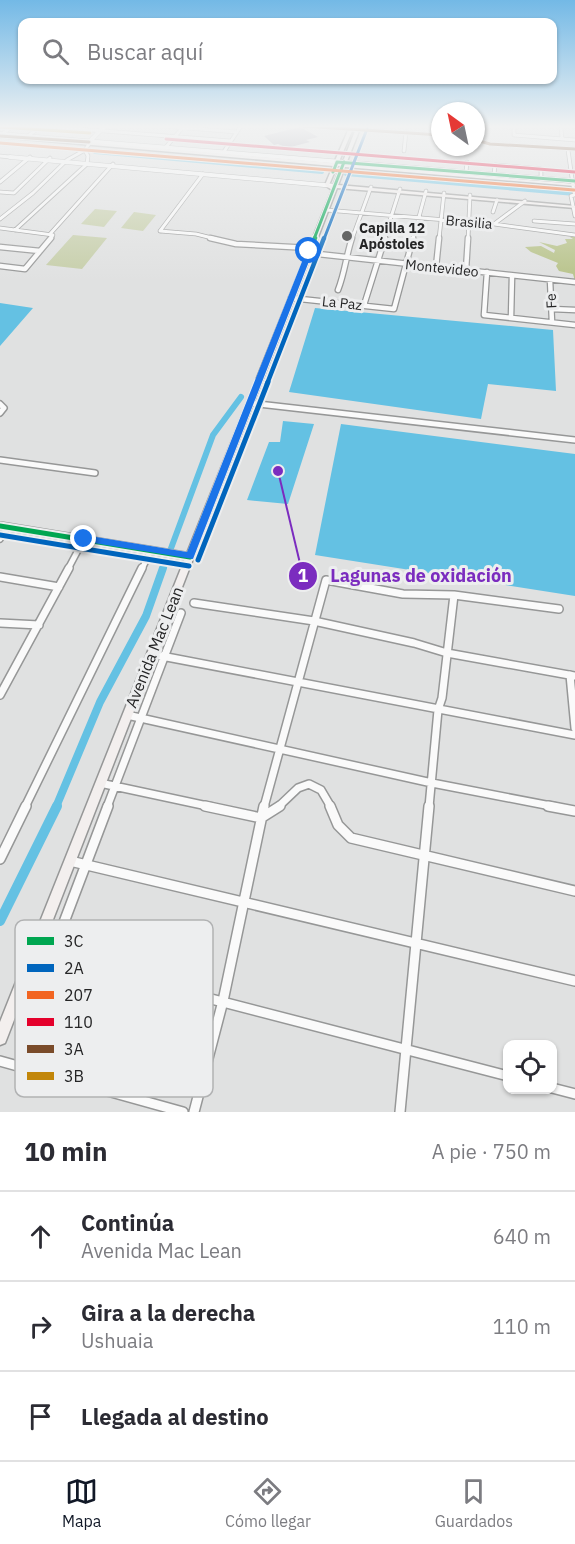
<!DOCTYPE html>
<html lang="es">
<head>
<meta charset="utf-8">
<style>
	body { margin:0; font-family:"IBM Plex Sans",sans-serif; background:#f2f2f3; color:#2b2b33 }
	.controls { position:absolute; right:18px; bottom:18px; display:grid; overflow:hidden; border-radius:12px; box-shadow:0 2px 4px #0004 }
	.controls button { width:54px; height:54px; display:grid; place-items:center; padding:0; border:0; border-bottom:2px solid #e1e1e2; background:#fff; color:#2b2b33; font:30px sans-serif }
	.compass { position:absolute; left:431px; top:102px; width:54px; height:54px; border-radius:50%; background:#fff; box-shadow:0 2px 4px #0004; rotate:327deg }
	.stop { position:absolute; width:18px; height:18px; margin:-14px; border:4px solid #1a73e8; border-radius:50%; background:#fff }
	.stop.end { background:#1a73e8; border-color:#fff; box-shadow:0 2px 6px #0008 }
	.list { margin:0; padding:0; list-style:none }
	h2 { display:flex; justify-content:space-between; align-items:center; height:78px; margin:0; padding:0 24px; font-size:26px }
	h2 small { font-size:20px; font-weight:400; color:#7c7c81 }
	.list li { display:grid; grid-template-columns:39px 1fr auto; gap:18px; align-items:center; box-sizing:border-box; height:90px; padding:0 24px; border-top:2px solid #e1e1e2 }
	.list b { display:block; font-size:22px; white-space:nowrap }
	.list p { margin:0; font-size:20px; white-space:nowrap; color:#7c7c81 }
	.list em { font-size:20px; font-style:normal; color:#7c7c81 }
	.icon { flex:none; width:33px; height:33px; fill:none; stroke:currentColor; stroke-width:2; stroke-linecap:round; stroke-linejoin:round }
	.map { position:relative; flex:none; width:575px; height:1112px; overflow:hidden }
	.search { position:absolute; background:#fff; box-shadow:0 2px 4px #0004; left:18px; right:18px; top:18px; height:66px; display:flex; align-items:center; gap:15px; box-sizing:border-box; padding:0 21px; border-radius:12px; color:#7c7c81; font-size:22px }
	.sheet { height:348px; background:#fff }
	nav { display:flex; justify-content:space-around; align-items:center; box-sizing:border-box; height:84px; border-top:2px solid #e1e1e2; background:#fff; font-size:16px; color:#7c7c81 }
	nav a { display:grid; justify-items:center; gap:3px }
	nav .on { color:#111827 }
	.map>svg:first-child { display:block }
</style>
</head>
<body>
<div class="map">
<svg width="575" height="1112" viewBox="0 0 575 1112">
	<rect width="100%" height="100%" fill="#e0e1e1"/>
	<!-- green -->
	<path fill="#c6cea9" d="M95,209L117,211L104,227L81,224Z
		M134,212L156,215L143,231L121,228Z
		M73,235L107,238L82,269L46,265Z"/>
	<!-- forest -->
	<path fill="#b8c38a" d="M575,236V281L573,274L559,271L556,266L558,263L531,252L525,247L541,246L554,253L555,250L539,242L557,246L567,243L565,239H573L570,237Z"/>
	<!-- water -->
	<path fill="#64c1e3" d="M0,303L33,308L0,346Z
		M315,308L553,330L556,391L488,384L481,419L289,392Z
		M283,421L314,424L288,504L247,500L269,442H280Z
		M341,424L575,454V596L315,555Z"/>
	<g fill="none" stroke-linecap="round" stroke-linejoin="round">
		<!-- canal-far3 -->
		<path stroke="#64c1e3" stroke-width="4" d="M95,152L322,172
			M346,174L575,194"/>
		<!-- canal-far2 -->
		<path stroke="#64c1e3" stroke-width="6" d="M170,551L213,435L241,397
			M163,569L167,558"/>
		<!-- canal-far1 -->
		<path stroke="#64c1e3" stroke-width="8" d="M56,807L100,702L146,616L163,568"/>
		<!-- canal -->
		<path stroke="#64c1e3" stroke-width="10" d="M0,921L57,806"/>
	</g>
	<!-- building -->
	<path fill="#a29baa" d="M300,127L318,137L306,140L310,142L287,148L278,144L274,145L264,136Z"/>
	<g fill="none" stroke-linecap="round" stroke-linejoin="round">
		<defs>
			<path id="minor-far4" d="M41,126L231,141
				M162,126L237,132
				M303,126L440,135
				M514,126V135L575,140
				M561,126L562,139
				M2,134L13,126
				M28,136L41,126
				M476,140L490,144L575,149
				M165,148L184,126
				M568,150L574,192
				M404,151L406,132
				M223,153L241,126
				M0,156L10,157
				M466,172L467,162
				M494,175L495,165L541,169V179
				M0,182L30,157
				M0,192L14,193L50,158
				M574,195L571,196L575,216
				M326,210L494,224L575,235
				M493,212L497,200
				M0,219L33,193L67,160L85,150L89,144
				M534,221L575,224
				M494,224L525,201
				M0,228L53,235L50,239
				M15,230L87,164L88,156L85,150
				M160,231L196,234L216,239
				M160,231L203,174
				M50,234L113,164
				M352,239L371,187
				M384,239L400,189
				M413,239L426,191
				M439,239L444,193
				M468,239L470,195"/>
			<path id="minor-far3" d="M210,238L236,244L310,248
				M0,247L40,251
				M309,253L575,282
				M0,266L25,269L51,238
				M436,267L439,238
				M466,270L468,238
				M487,272L484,315L575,325
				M550,280L552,322
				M338,290C345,272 346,256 352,238
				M291,298L394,309L413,238
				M364,305L385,238
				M552,309L575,310
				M511,318L512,276"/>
			<path id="minor-far2" d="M250,403L575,440
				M0,404L4,408L0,413
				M0,460L95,473
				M0,539L8,527
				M68,569L84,539
				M142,569L151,550"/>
			<path id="minor-far1" d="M0,577L59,587
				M194,603L314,621L414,643L447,653L575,676
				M0,623L39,625
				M151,654L575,735
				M570,675L575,728
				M0,695L69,568
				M127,715L432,783L556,807
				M100,783L212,807
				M25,807L142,568
				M107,807L181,613
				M264,807L326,580L403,594L454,595L559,609
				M278,807L298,788L309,784L321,790L331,807
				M429,807L438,710L442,698L454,595"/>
			<path id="minor" d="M205,806L261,818L280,806
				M330,806L338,825L351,838L575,891
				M548,806L575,811
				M0,859L26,806
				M70,861L575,981
				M34,953L508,1076
				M15,1001L33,1004L108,806
				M0,1061L183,1112
				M552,1088L575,1094
				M194,1112L223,1001L264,806
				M400,1112L429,806"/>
			<path id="tertiary-far1" d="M0,134L575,181
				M89,142L105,126
				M10,157L335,186"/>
			<path id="tertiary" d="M0,526L190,557"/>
			<path id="secondary" d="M350,126H354L338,164H342L357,126H361L346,164L575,184V186L345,167L338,185L575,206V208L337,188L7,1038L5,1043L0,1045V1022L332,190L325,185L333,166L0,137V135L334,163ZM337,166H341L333,186L329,185Z"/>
		</defs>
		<!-- minor-far4 casing -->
		<use href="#minor-far4" stroke="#969797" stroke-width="4.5"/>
		<!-- minor-far3 casing -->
		<use href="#minor-far3" stroke="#969797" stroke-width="7"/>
		<!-- minor-far2 casing -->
		<use href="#minor-far2" stroke="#969797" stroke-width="8"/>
		<!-- minor-far1 casing -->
		<use href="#minor-far1" stroke="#969797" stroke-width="10"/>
		<!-- minor casing -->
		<use href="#minor" stroke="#969797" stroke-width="12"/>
		<!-- tertiary-far1 casing -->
		<use href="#tertiary-far1" stroke="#969797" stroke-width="5"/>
		<!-- tertiary casing -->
		<use href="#tertiary" stroke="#969797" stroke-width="10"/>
		<!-- secondary casing -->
		<use href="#secondary" stroke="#969797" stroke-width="3"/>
		<!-- minor-far4 -->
		<use href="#minor-far4" stroke="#fafafa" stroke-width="3"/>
		<!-- minor-far3 -->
		<use href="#minor-far3" stroke="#fafafa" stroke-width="4.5"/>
		<!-- minor-far2 -->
		<use href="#minor-far2" stroke="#fafafa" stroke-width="5"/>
		<!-- minor-far1 -->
		<use href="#minor-far1" stroke="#fafafa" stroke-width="7"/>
		<!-- minor -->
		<use href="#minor" stroke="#fafafa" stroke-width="9"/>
		<!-- tertiary-far1 -->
		<use href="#tertiary-far1" stroke="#fafafa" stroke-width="4"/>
		<!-- tertiary -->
		<use href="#tertiary" stroke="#fafafa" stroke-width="7"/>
		<!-- secondary -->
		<use href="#secondary" fill="#f3efee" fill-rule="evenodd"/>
		<defs>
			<path id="bus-1-far2" d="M333,172L337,162L575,181
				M314,239L344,162"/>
			<path id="bus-1-far1" d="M258,384L315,238"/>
			<path id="bus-1" d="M0,526L190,557
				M190,557L258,382"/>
			<path id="bus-2-far2" d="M324,239L367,129"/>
			<path id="bus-2-far1" d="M267,384L324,238"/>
			<path id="bus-2" d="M0,535L189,566
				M198,560L268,382"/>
			<path id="bus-3" d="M0,143L574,190"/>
			<path id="bus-4" d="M166,139L575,172"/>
			<path id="bus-5" d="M303,126L440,135
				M0,136L89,142
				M476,140L490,144L575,149"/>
			<path id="bus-6" d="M1,127L90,133"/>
		</defs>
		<!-- bus-1-far2 casing -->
		<use href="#bus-1-far2" stroke="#edeeef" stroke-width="5"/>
		<!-- bus-1-far1 casing -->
		<use href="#bus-1-far1" stroke="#edeeef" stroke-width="8"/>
		<!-- bus-1 casing -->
		<use href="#bus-1" stroke="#edeeef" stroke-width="9"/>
		<!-- bus-2-far2 casing -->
		<use href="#bus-2-far2" stroke="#edeeef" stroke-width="5"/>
		<!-- bus-2-far1 casing -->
		<use href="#bus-2-far1" stroke="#edeeef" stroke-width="8"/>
		<!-- bus-2 casing -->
		<use href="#bus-2" stroke="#edeeef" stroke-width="9"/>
		<!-- bus-3 casing -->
		<use href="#bus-3" stroke="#edeeef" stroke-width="5"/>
		<!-- bus-4 casing -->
		<use href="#bus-4" stroke="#edeeef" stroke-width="5"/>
		<!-- bus-5 casing -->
		<use href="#bus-5" stroke="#edeeef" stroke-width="5"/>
		<!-- bus-6 casing -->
		<use href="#bus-6" stroke="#edeeef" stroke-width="5"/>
		<!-- bus-1-far2 -->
		<use href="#bus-1-far2" stroke="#00a651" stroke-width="3"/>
		<!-- bus-1-far1 -->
		<use href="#bus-1-far1" stroke="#00a651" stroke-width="4.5"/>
		<!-- bus-1 -->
		<use href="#bus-1" stroke="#00a651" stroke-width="5"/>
		<!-- bus-2-far2 -->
		<use href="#bus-2-far2" stroke="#0065bd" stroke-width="3"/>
		<!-- bus-2-far1 -->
		<use href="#bus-2-far1" stroke="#0065bd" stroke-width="4.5"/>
		<!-- bus-2 -->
		<use href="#bus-2" stroke="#0065bd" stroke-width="5"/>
		<!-- bus-3 -->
		<use href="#bus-3" stroke="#f26522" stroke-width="3"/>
		<!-- bus-4 -->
		<use href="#bus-4" stroke="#e4002b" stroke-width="3"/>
		<!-- bus-5 -->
		<use href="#bus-5" stroke="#7a4b2a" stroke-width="3"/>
		<!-- bus-6 -->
		<use href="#bus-6" stroke="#c2860a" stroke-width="3"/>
	</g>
	<!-- sky -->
	<linearGradient id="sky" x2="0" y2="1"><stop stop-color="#73b9e6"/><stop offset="0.45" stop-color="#f1f2f2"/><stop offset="1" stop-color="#f1f2f2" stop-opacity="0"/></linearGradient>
	<rect width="575" height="281" fill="url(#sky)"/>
	<!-- route -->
	<path fill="#1a73e8" d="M307,249L313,251L193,559L81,541L80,539L84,535L187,552Z"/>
	<!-- markers -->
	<circle fill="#666767" stroke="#edeeef" stroke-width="2" cx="347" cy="236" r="6"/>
	<g text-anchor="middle" stroke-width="6" stroke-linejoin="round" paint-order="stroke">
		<!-- far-street labels -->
		<g font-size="14" fill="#252526" stroke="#edeeef">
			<text transform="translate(469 222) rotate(5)" y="5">Brasilia</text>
			<text transform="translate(442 268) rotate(6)" y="5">Montevideo</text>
			<text transform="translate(551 301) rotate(-93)" y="5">Fe</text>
			<text transform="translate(342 303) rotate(6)" y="5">La Paz</text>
		</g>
		<!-- far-poi labels -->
		<g font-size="14" font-weight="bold" fill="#252526" stroke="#edeeef" text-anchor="start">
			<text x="359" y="233">Capilla 12<tspan x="359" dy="16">Apóstoles</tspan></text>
		</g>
		<!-- street labels -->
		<g font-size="16" fill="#252526" stroke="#edeeef">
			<text transform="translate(154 647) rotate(-68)" y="6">Avenida Mac Lean</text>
		</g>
	</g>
	<!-- legend -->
	<rect x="15" y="920" width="198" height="177" rx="9" fill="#edeeef" stroke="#b1b2b3" stroke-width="1.5"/>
	<rect x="27" y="937" width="27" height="8" fill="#00a651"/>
	<rect x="27" y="964" width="27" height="8" fill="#0065bd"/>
	<rect x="27" y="991" width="27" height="8" fill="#f26522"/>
	<rect x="27" y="1018" width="27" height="8" fill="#e4002b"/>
	<rect x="27" y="1045" width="27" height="8" fill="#7a4b2a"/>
	<rect x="27" y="1072" width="27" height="8" fill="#c2860a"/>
	<g font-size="16" fill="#252526">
		<text x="64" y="947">3C</text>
		<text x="64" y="974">2A</text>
		<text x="64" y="1001">207</text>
		<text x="64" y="1028">110</text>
		<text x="64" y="1055">3A</text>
		<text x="64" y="1082">3B</text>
	</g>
	<!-- callouts -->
	<path fill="none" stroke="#7b2cbf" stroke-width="2" d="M278 471L303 576"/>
	<g fill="#7b2cbf" stroke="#edeeef" stroke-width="2">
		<circle cx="278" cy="471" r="6"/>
		<circle cx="303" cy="576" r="15"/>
	</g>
	<g font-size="18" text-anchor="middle" font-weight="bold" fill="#fff">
		<text x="303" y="582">1</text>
	</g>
	<g font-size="18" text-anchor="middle" font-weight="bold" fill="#7b2cbf" stroke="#edeeef" stroke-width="6" stroke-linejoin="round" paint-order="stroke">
		<text x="421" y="582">Lagunas de oxidación</text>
	</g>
</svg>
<div class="controls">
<button><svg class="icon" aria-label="locate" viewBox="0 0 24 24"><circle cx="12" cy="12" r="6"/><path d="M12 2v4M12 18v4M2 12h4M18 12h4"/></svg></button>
</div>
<svg class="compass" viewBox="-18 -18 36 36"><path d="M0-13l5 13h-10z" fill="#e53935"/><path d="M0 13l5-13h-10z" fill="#7c7c81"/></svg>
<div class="stop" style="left:309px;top:251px"></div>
<div class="stop end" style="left:84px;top:539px"></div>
<div class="search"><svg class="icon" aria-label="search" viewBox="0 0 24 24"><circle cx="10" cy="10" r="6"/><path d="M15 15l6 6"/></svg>Buscar aquí</div>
</div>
<section class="sheet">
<h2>10 min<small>A pie · 750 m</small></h2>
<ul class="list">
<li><svg class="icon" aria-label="ahead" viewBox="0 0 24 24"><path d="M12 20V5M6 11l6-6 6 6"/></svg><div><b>Continúa</b><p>Avenida Mac Lean</p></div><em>640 m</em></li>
<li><svg class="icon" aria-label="right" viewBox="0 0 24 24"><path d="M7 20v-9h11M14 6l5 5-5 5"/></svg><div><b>Gira a la derecha</b><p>Ushuaia</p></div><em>110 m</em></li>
<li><svg class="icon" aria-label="arrive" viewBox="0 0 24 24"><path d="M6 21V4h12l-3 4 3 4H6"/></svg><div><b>Llegada al destino</b></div></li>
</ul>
</section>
<nav>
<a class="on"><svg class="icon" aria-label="map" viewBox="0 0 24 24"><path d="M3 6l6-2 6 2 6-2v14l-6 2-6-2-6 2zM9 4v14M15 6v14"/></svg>Mapa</a>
<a><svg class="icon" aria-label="directions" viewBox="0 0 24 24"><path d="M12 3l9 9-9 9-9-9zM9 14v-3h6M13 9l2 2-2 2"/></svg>Cómo llegar</a>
<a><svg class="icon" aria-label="saved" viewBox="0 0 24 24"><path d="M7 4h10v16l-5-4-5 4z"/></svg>Guardados</a>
</nav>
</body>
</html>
